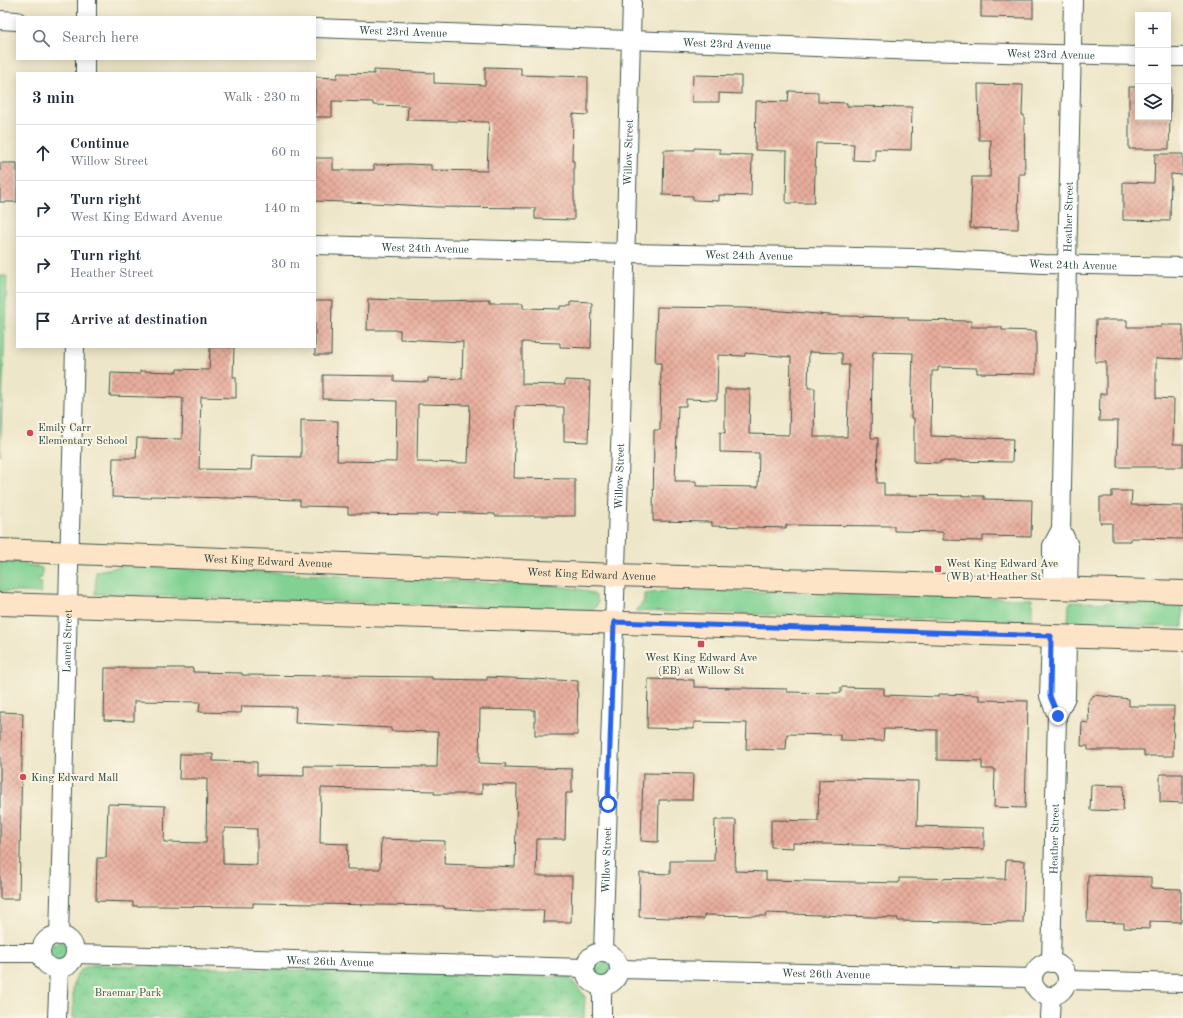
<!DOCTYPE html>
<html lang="en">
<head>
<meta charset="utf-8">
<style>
	body { margin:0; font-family:"Old Standard TT",serif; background:#f6f6f7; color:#1f2937 }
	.controls { position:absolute; right:12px; top:12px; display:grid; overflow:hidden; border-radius:0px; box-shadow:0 2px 10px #0003 }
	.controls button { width:36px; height:36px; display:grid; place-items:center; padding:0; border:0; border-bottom:1px solid #e0e1e3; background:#fff; color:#1f2937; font:20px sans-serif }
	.stop { position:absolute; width:12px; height:12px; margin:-9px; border:3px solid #2563eb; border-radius:50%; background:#fff }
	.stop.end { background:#2563eb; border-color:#fff; box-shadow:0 1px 4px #0008 }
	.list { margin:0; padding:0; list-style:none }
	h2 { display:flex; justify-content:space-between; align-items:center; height:52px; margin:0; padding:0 16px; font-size:17px }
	h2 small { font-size:13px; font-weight:400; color:#747a83 }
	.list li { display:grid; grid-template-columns:26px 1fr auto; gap:12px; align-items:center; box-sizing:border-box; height:56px; padding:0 16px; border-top:1px solid #e0e1e3 }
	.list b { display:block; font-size:15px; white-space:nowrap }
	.list p { margin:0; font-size:13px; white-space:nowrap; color:#747a83 }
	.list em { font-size:13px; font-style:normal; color:#747a83 }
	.icon { flex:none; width:22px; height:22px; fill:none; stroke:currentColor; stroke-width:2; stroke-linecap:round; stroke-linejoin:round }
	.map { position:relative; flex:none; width:1183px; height:1018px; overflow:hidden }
	.search { position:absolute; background:#fff; box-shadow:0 2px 10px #0003; left:16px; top:16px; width:300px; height:44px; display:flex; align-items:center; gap:10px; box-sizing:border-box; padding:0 14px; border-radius:0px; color:#747a83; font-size:15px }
	.panel { position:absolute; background:#fff; box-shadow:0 2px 10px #0003; left:16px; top:72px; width:300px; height:276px; border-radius:0px }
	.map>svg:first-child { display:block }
</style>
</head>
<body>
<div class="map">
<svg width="1183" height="1018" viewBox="0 0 1183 1018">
	<defs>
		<pattern id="park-crowns" width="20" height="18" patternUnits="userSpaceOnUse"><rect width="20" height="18" fill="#80d192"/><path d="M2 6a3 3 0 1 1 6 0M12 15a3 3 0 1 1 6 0" fill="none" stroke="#68ab78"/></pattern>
		<pattern id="garden-furrows" width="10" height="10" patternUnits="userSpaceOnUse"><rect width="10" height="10" fill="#80d192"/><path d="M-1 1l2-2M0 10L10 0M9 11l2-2" fill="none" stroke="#68ab78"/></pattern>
		<pattern id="building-cross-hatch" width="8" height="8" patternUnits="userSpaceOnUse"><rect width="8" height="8" fill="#e9ae9e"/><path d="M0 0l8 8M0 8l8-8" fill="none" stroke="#bc8f82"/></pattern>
	</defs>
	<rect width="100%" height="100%" fill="#fcf5e5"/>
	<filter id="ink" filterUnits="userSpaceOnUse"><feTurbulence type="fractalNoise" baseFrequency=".025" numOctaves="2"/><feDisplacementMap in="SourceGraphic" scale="8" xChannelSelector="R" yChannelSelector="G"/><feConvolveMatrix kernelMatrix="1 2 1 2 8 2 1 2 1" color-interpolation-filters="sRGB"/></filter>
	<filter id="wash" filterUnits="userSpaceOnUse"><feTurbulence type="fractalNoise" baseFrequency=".012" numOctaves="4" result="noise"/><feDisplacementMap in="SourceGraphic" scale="16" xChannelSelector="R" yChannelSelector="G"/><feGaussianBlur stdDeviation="0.9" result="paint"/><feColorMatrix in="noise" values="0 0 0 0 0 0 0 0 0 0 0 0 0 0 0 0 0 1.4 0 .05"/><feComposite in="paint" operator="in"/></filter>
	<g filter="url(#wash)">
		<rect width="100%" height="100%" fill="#ede6c8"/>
		<!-- grass -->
		<path fill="#80d192" stroke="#508763" d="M0,276H7L0,455Z
			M0,561L16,562L42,568V578H38L39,583H41V593L0,591Z
			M125,566L561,586L584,590L595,595L598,601L596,607L591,610H583L95,594L96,571Z
			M675,590L1032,599V622L636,611L644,601V594Z
			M1071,602L1183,604V627L1070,624L1068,622L1069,604Z"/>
		<!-- park -->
		<path fill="url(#park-crowns)" stroke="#508763" d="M93,965L569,977L585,996L584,1018H73C74,997 67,969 93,965Z"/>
		<!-- garden -->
		<path fill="url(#garden-furrows)" stroke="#508763" d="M48 953a11 11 0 1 1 22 0a11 11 0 1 1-22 0Z
			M592 968a11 11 0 1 1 22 0a11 11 0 1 1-22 0Z"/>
		<g id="blocks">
			<!-- building -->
			<path fill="url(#building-cross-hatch)" fill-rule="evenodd" d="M981,0H1033V18L981,17Z
				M485,67L521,68V75L588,77V115L573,114L572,161H574V220L535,219V208L436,207L374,203L315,201V158H333V170H374V165L407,164L431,165V170L487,171L489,122L407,120L408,106L373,105V102L332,101V117H315V77L337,78L338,73L374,74V70L434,73V83L485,85Z
				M693,75L741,76V94L719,93V102H692Z
				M978,84L1023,85L1022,115H1024L1025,174H1019L1018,229L970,228L972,177H990L991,140H979Z
				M1129,87H1138V117H1168V87H1171L1169,149H1129Z
				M789,91L818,92V102L847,103V106L912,107L911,150L875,149V161L853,160L854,144L816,143L814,203H786L787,151L755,150L756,101L788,102Z
				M694,148L720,149V154L752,155L751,196L719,195V201L693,200V196L663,195L664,150H694Z
				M1155,154H1183V175L1171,174L1170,221L1123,220V182L1154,183Z
				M0,163H17V202H0Z
				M368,299L431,301L490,300V303H523V308L561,309V306H571V302L592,303L591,348L560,347V343L522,342V384L565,385V380L590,381L588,442L564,441V407L516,406L514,478L575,479V516H495V514L438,512V515L348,514V507L300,506V500L150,496V498L112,497L113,458H136L137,438L182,439L183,398L110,396L111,373L140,374V371L177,372V369L209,370L210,347H234L233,377H236V398L201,397L199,469L251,470L252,456L301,457V420L338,421L337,461L396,462L397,401L323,399V375L394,376V381L428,382V378L462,379L463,342L400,339V330H367ZM418,404L470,405L468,463L417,462Z
				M315,300H332L331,355H315Z
				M657,307L746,308L841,316L908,317V320L972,321L971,327H1002V330L1036,331V374L977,373V368L938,367V371H932L931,436L1013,439L1012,462L940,461V463L914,462V418H911L913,353L873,352L872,365L871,438H878L877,483H884V495L984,496V499L1032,500L1031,537L983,536V541L943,540V532L894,531V526L786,525V528L712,526V522L653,521L654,430H660L661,363H655ZM809,352L842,353V365H849L847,437H814L815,388H808ZM745,353L791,357L789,435L749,434L750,389H725V433L720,432V452L759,453L758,487L696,486V481H675L678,406H686V399L717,400L718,355L745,356Z
				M1096,320H1127V327H1161V325H1183V359L1156,358V398L1174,399L1173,444H1183V467H1117L1118,421H1099L1100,394H1106V362H1095Z
				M1112,491H1132L1131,505L1183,506V539L1131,538V541H1112V523H1100V497H1112Z
				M105,668H193V672L242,673V675L432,677V679L487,680V677L578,681L577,735H535V710L480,709L479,763L506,764L505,767L572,769V793H566L565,839H537L536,876H572L571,922H543L544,910H477L444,908V906L253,903V907L155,906H133V902L96,901L97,858H106L108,804L165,806L164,842L206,843L207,779H179L180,754H213V761L257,762V775L304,776V766L437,767L438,732L391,731V728L295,723L296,707L242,706L241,713L199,712L200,702L134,701V721L104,720ZM482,784L517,785L515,867L444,864L445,841L381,839L380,869H347L348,844L320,843L321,788L434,791V794H482ZM225,828L257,829V865L223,864V831H225Z
				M648,679L694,680V687L787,689V692L841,693V687L884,688V695L938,697V694L979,695V700L1028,701L1025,808L994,807L995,769H982V761L937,760V730L884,729L883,741L840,740V735L787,734L786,750L746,749L747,723L694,722V729L647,728Z
				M1094,695L1129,699V706H1174L1173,756H1144V750H1088V746H1081L1082,722L1089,723L1088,702Z
				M0,712L23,713L19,899H0Z
				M643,773L693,774L692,800H659L658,842L641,841Z
				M1160,774H1183V803L1160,802Z
				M842,779L918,781L917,826L984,828V849L793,843V848L771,847V820L818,821L819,780Z
				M1091,785L1124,786L1123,811L1090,810Z
				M715,820H736L735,871L766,872V880L899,883V878L1005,879L1006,860L1025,861L1023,923L898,921V918L766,913V916L704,915V919L639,917L640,873L670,874V861H714Z
				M1088,875L1151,877V888L1181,889V922L1150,921V929L1124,928V923L1087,922Z"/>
		</g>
	</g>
	<g filter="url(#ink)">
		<use href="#blocks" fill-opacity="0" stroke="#3e564a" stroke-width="1"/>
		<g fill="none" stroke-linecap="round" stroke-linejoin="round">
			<defs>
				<g id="minor">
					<path d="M87,17V0"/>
					<path d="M0,20L17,21"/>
					<path id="s1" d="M315,28L919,51L1138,56"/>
					<path d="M1168,57H1183"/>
					<path d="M85,73V59"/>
					<path id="s2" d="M315,245L625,253L916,258L1043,264L1183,267"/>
					<path d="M1052,588V546L1061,529"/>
					<path id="s3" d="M1068,589L1069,546L1061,529L1073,0"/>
					<path d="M1051,636L1049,696L1057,716"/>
					<circle cx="58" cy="952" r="17"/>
					<path id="s4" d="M59,936L75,347"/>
					<path id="s5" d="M603,952L621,419L632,0"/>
					<circle cx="602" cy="969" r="17"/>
					<path d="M0,953H41"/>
					<path id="s6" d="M75,954L585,968"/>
					<circle cx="1050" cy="979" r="17"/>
					<path id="s7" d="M1051,963L1057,716L1066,697L1067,637"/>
					<path id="s8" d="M619,969L1033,978"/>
					<path d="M1067,980L1183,983"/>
					<path d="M57,1018L59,969"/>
					<path d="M602,1018V986"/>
					<path d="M1050,1018L1051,996"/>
				</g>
				<g id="secondary">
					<path id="s9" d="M0,550L615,575L1183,592"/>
					<path d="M0,604L1183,640"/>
				</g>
			</defs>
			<!-- minor casing -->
			<use href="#minor" stroke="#3e564a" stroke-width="20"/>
			<!-- secondary casing -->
			<use href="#secondary" stroke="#3e564a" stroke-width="24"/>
			<!-- minor -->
			<use href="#minor" stroke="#fff" stroke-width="18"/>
			<!-- secondary -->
			<use href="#secondary" stroke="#fee4c6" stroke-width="22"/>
		</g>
	</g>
	<g fill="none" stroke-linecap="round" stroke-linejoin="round" filter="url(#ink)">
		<!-- route -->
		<path stroke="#2563eb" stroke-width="5" d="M608,804L614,622L1051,636L1050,696L1058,716"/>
	</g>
	<!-- markers -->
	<g fill="#d1495b" stroke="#fcf5e5" stroke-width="1.5">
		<circle cx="30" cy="433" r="4"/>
		<rect x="934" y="565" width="8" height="8" rx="2"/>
		<rect x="697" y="640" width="8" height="8" rx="2"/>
		<circle cx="23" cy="777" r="4"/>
	</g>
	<g text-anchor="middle" stroke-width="4" stroke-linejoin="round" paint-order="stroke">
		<!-- street labels -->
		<g font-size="11" fill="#1f3d34" stroke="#fcf5e5">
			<text dy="4" stroke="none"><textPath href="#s1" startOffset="88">West 23rd Avenue</textPath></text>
			<text dy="4" stroke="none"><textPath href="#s1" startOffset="412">West 23rd Avenue</textPath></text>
			<text dy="4" stroke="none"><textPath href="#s1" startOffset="736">West 23rd Avenue</textPath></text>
			<text dy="4" stroke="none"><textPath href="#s5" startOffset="800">Willow Street</textPath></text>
			<text dy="4" stroke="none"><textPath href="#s3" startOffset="374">Heather Street</textPath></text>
			<text dy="4" stroke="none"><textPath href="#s2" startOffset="110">West 24th Avenue</textPath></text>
			<text dy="4" stroke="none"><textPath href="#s2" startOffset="434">West 24th Avenue</textPath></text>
			<text dy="4" stroke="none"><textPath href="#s2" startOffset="758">West 24th Avenue</textPath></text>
			<text dy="4" stroke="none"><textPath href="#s5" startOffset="476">Willow Street</textPath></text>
			<text dy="4" stroke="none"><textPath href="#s9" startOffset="268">West King Edward Avenue</textPath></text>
			<text dy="4" stroke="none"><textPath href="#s9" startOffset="592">West King Edward Avenue</textPath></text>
			<text dy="4" stroke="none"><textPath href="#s4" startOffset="295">Laurel Street</textPath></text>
			<text dy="4" stroke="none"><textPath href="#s7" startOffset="124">Heather Street</textPath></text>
			<text dy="4" stroke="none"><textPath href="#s5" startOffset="92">Willow Street</textPath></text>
			<text dy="4" stroke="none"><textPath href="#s6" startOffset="255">West 26th Avenue</textPath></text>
			<text dy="4" stroke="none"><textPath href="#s8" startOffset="207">West 26th Avenue</textPath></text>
		</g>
		<!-- poi labels -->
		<g font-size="11" fill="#1f3d34" stroke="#fcf5e5" text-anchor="start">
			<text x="38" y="431">Emily Carr<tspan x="38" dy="13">Elementary School</tspan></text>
			<text x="946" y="567">West King Edward Ave<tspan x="946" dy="13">(WB) at Heather St</tspan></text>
			<text x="701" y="661" text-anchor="middle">West King Edward Ave<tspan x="701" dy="13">(EB) at Willow St</tspan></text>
			<text x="31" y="781">King Edward Mall</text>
		</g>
		<!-- park labels -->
		<g font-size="11" fill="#325b47" stroke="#fcf5e5">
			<text x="128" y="996">Braemar Park</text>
		</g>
	</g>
</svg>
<div class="controls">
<button>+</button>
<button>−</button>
<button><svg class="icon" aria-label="layers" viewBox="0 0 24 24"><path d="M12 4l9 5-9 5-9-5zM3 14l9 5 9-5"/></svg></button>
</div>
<div class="stop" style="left:608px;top:804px"></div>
<div class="stop end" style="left:1058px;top:716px"></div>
<div class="search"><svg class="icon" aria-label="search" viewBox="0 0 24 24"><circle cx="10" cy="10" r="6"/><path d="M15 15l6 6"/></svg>Search here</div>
<section class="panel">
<h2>3 min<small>Walk · 230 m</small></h2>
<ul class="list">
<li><svg class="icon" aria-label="ahead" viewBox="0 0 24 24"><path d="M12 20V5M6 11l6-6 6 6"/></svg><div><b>Continue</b><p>Willow Street</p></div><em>60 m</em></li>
<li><svg class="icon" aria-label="right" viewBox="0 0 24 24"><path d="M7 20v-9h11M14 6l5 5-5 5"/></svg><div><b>Turn right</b><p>West King Edward Avenue</p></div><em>140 m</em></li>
<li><svg class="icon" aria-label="right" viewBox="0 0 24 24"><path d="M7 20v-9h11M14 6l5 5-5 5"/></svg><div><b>Turn right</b><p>Heather Street</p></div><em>30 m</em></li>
<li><svg class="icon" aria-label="arrive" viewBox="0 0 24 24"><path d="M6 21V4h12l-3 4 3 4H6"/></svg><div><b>Arrive at destination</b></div></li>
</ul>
</section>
</div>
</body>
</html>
